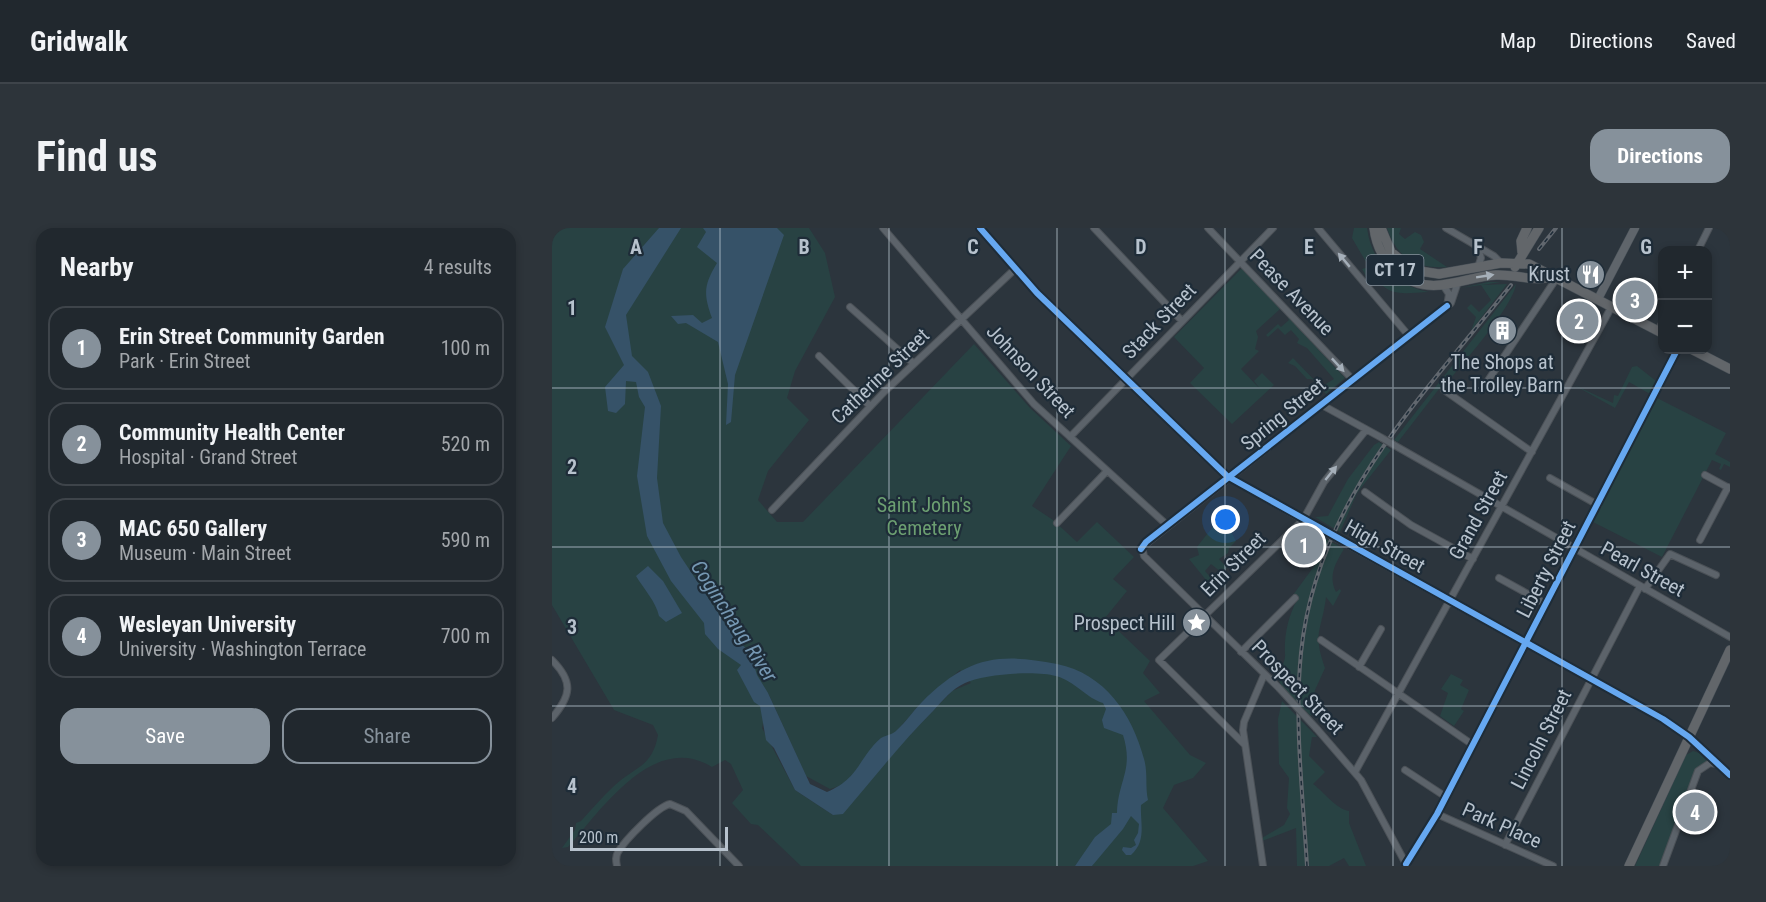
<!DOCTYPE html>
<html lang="en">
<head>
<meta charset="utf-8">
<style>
	body { margin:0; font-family:"Roboto Condensed",sans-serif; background:#2d343a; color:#f1f3f6 }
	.controls { position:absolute; right:18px; top:18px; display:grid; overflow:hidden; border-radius:12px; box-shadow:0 3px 9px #0003 }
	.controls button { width:54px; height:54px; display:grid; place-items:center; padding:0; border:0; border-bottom:2px solid #3e444a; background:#21282e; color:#f1f3f6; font:30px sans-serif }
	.scale { position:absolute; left:18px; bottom:15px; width:158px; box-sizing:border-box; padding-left:6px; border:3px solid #b7c2cd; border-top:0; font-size:16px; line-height:21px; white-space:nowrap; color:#b7c2cd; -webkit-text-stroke:4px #1e2c38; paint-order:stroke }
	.you { position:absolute; left:674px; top:292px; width:21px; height:21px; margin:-15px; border:4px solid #fff; border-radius:50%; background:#1a73e8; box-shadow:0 0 0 9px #1a73e833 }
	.badge { display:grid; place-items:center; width:39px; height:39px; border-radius:50%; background:#86919b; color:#fff; font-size:20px; font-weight:700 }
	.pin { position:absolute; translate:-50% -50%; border:3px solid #fff; box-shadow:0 2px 6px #0006 }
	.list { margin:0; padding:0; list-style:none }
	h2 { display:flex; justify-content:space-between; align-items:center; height:78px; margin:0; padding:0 24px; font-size:26px }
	h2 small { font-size:20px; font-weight:400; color:#a2a6aa }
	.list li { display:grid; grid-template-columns:39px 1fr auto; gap:18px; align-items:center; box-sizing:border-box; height:84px; margin:0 12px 12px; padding:0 12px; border:2px solid #3e444a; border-radius:18px }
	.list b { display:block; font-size:22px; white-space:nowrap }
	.list p { margin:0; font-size:20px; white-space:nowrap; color:#a2a6aa }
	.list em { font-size:20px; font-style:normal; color:#a2a6aa }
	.actions { display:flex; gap:12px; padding:18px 24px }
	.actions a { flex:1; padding:14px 0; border:2px solid #86919b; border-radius:18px; text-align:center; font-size:21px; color:#86919b }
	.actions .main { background:#86919b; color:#fff }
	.map { position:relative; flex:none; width:1178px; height:638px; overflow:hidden; border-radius:18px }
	header { display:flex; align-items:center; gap:36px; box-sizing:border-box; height:84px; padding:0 30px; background:#21282e; border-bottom:2px solid #3e444a }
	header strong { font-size:28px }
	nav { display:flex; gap:33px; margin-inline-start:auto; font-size:21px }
	.intro { display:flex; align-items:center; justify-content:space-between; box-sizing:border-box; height:144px; padding:0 36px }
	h1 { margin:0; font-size:42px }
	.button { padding:15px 27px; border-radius:18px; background:#86919b; color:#fff; font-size:21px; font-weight:700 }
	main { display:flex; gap:36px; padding:0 36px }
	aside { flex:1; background:#21282e; border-radius:18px; box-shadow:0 3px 9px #0003 }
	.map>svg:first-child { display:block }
</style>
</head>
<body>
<header>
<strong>Gridwalk</strong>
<nav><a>Map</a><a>Directions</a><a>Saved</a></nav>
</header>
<div class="intro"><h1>Find us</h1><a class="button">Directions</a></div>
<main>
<aside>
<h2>Nearby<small>4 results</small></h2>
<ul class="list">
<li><span class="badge">1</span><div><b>Erin Street Community Garden</b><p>Park · Erin Street</p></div><em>100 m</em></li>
<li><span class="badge">2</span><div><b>Community Health Center</b><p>Hospital · Grand Street</p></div><em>520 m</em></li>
<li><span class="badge">3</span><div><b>MAC 650 Gallery</b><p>Museum · Main Street</p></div><em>590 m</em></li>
<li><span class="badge">4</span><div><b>Wesleyan University</b><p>University · Washington Terrace</p></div><em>700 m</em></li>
</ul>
<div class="actions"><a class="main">Save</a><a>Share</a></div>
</aside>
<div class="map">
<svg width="1178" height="638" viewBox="0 0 1178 638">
	<rect width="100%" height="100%" fill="#2c353d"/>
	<!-- green -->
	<path fill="#284243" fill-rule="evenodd" d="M0,0H257L273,25L283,69L243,143L235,170L257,192L216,243L206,272L225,294H251L422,116L478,180L519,218L480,278L501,292L525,314L545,294L582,329L561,351L575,363L553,390L598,433L591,445L608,465L592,473L638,527L654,535L641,550L622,557L611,580L656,633L641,638H540L545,630L531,628L523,638H249L206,597L199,596L180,575L191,562L179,536L173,532L160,539C102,503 50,581 16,619L10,620L23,602L24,595L29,593C40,581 50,569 62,558C83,538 100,540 106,507L101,497L62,482L0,377ZM408,442L419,455L400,463L281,587L243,562L210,500L212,491L208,478L216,465L254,548L278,561L293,556L330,510L343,505L370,474Z
		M802,0H815C819,34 844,58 877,64C854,65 837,70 823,49L814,48L810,41L817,39L800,10Z
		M835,0H849L847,6L853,11L863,4L869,7L872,14L868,21L895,39C864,41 845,30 835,0Z
		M690,40L728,81L704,103L706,109L703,121L707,123L689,141L708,161L702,153L710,145L722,157L680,196L638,155L652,140L622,109Z
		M936,54H949L930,57L955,56L919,103L924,89L915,80L919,76L927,84L939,72L929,57L909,60Z
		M964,56C961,79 907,140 889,162L887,161L846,214L842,212Z
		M735,88L793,150L774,166L760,151H755L743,138L736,135L741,130L769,159L782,151L755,120L745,115L747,111L739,102L733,107L726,100L716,109L714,107L726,96L729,99L737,92Z
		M1085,138L1104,153L1098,166L1077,154L1063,180L1022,157L1061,175L1062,167L1066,168L1080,139Z
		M1105,170L1174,205L1163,226L1178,234V239L1172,236L1169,242L1167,241L1169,236L1160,232L1110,329L1041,294Z
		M827,214L839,222L805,265L788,304L763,289L776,288L796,251L822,217Z
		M674,284L680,285L684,293L677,300L684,313L677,320L676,325L667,331L675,340L669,344L659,336L653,343L663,355L659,358L637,331L647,327L645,319C655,306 663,296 674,284Z
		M752,299L792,321C783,336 776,348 784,364L788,361L789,363L781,378L774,369C770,403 760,404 773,440L763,462L759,488C750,479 735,468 729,457C723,445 734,437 733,426C732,407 736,389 745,372L741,367L763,337L735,312Z
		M899,446L911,452L908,457L917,462L909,481L912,483L902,498L888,488L896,465L889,461Z
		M730,473L765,509H760L757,528L773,544L761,556C772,564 784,581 797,583V595L814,638H797L792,630L777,638H745L744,600L710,613V610L732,597L738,586L735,580L737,550L727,536L726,491Z
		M1141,523L1147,525L1155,533L1144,542L1107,638H1083L1134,527Z"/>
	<!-- water -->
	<path fill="#365268" d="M107,0H129L74,87L80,128L96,144L109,178L105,250L111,295L129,329L183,410L198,424L205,447L216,465L258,556L275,564C308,550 306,530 329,510C334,507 340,507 345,502C354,494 361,483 369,475C414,430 444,424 505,436C553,446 580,486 592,531C596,544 593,559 596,572L589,577C588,595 595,613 579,627H574L570,622L571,619L579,620L584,617L582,612L586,605L587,596L579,588L571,601L540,638H523L543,609L559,596L560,585H565C566,552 582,542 571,507L552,500L550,492L554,481L551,475C534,470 523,453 504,448C484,442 431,446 413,455C400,461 391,472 382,482C349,515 321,551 291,586L281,587L243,562L222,520L214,512L208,478L202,474L185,442L189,437L166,421L153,406L152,395L119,353L95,308L85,248L93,179L87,169L84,154L74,153L73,176L64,185L56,183L53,159L72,137L53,99L71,41Z
		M151,0H225L232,7L183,147L179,194L174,197L176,156L166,114L134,95L126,96L119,88L141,87L150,95L160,90C151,65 152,57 165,35L145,19L154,4Z
		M96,338L111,353L130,385L114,394L107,388C104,374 92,361 84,348Z"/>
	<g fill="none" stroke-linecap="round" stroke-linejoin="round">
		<defs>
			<path id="minor" d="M331,0L482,176L615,297
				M428,0L485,65L675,248L767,301
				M542,0L630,93
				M656,0L800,151
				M766,0L857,108
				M894,0L942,28L949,35
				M1146,22L1157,0
				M926,39L929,30L926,20
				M891,57L897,66L895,78
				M298,79L361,135
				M1106,103L1110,95
				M267,128L318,178
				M935,154L1004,51
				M892,162L980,224
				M770,177L830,210
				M518,209L721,0
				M842,217L1178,409
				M1153,247L1177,260
				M998,250L1046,277
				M813,264L859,297L921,331
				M220,282L333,163L463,41
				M505,295L555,243
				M1148,312L1176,259
				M793,315L1111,491L1137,509L1178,547
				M947,350L994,376
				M1093,361L1118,326L1164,347
				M769,412L921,517
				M689,424L743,370
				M0,432C22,454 19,468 0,490
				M807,439L829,401
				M727,460L592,328L590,319L899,75L906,54
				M765,501L809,552L855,638
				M693,517L607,432L751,292L772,254L814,202
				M853,542L894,569
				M803,544L1060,78
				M885,586L1001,638
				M953,617L1088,358
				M854,636L885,586L1125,122
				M65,638C64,633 63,629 66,624C73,612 105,579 118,576L134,583L187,638
				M711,638L691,502L692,494L712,447
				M1111,638L1146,543L1158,535L1165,536"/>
			<path id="major" d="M1046,71L1083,0"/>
			<path id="highway" d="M822,0C826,34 854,61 889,57C908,55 925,48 944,47C963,46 981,54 1000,49
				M829,0L839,24L861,42L887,46L949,35L977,36L1110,105
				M970,24L969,13L975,0
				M963,39L987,0
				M1141,122L1178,141
				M1077,638L1178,422"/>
		</defs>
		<!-- minor casing -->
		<use href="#minor" stroke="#4b5157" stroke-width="8"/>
		<!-- major casing -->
		<use href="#major" stroke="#4a5259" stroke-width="9"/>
		<!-- highway casing -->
		<use href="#highway" stroke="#495158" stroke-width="10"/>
		<!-- minor -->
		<use href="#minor" stroke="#5c636a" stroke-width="6"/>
		<!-- major -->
		<use href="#major" stroke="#5f656b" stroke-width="8"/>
		<!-- highway -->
		<use href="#highway" stroke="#62666a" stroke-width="9"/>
		<defs>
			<path id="rail" d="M987,21L1004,0
				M755,638C751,568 742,495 749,425C764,274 869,170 959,57"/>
		</defs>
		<!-- rail casing -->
		<use href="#rail" stroke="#61676e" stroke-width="4"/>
		<!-- rail -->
		<use href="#rail" stroke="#1e2c38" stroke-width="1.5" stroke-dasharray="4.5" stroke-linecap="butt"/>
		<defs>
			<path id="minor-bridge" d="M830,210L842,217
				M767,301L793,315
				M727,460L765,501"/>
		</defs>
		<!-- minor-bridge casing -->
		<use href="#minor-bridge" stroke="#4b5157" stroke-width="8" stroke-linecap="butt"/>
		<!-- minor-bridge -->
		<use href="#minor-bridge" stroke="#5c636a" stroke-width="6"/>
		<defs>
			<path id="cycleway" d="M428,0L485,65L675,248L1111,491L1137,509L1178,547
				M589,321L594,314L895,78
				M854,636L885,586L1125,122"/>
		</defs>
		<!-- cycleway casing -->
		<use href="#cycleway" stroke="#1e2c38" stroke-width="10"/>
		<!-- cycleway -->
		<use href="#cycleway" stroke="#66a8f1" stroke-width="6"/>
	</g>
	<!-- one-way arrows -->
	<defs><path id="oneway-solid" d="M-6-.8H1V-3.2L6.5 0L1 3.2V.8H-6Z" transform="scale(1.5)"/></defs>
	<g fill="#a5afb9">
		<use href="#oneway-solid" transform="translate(792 32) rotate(-130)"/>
		<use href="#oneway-solid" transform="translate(786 137) rotate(47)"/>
		<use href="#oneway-solid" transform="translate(779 245) rotate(-51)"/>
	</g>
	<use fill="#a6b0b9" href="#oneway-solid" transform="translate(933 48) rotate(-9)"/>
	<!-- grid -->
	<path fill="none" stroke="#b7c2cd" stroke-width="1.5" stroke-opacity="0.55" d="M168,0V638M337,0V638M505,0V638M673,0V638M841,0V638M1010,0V638M0,160H1178M0,319H1178M0,478H1178"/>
	<!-- icons -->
	<defs>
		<symbol id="restaurant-disc" viewBox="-11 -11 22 22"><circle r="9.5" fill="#86919b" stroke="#1e2c38"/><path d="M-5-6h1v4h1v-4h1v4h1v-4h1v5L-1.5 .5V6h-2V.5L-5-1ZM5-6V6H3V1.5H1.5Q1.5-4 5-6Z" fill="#fff"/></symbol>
		<symbol id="building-disc" viewBox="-11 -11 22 22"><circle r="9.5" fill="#86919b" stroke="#1e2c38"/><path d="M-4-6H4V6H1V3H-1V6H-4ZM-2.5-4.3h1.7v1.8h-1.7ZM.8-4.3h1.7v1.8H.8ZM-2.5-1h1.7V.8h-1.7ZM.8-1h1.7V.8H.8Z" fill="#fff"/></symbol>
		<symbol id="sight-disc" viewBox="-11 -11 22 22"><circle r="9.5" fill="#86919b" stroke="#1e2c38"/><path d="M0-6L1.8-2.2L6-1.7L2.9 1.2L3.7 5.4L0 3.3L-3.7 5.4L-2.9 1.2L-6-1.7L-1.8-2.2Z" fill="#fff"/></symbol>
	</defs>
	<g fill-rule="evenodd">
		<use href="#restaurant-disc" x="1022" y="30" width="33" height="33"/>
		<use href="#building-disc" x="934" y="86" width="33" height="33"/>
		<use href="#sight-disc" x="628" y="378" width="33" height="33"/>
	</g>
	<g text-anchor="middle" stroke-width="4.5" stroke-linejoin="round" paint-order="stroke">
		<!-- shield labels -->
		<rect fill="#1e2c38" stroke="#8995a0" stroke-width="1.5" x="814.5" y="27" width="57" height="30" rx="4.5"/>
		<g font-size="18" font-weight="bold" fill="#b7c2cd">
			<text x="843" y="48">CT 17</text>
		</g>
		<!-- poi labels -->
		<g font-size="20" fill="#b7c2cd" stroke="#1e2c38" text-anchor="end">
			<text x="1018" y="53">Krust</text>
			<text x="950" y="141" text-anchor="middle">The Shops at<tspan x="950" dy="23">the Trolley Barn</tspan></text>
			<text x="623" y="402">Prospect Hill</text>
		</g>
		<!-- street labels -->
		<g font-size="20" fill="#b7c2cd" stroke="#1e2c38">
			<text transform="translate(740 64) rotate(46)" y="7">Pease Avenue</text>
			<text transform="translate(607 93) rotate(-46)" y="7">Stack Street</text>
			<text transform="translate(479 143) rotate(47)" y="7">Johnson Street</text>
			<text transform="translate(328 148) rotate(-44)" y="7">Catherine Street</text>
			<text transform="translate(731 186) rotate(-39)" y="7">Spring Street</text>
			<text transform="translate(926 287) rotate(-61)" y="7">Grand Street</text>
			<text transform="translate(833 318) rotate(29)" y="7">High Street</text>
			<text transform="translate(681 336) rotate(-45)" y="7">Erin Street</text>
			<text transform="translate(994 341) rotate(-63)" y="7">Liberty Street</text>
			<text transform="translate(1091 341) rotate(29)" y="7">Pearl Street</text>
			<text transform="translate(746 459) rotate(46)" y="7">Prospect Street</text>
			<text transform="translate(989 511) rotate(-63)" y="7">Lincoln Street</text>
			<text transform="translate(950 597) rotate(24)" y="7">Park Place</text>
		</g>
		<!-- park labels -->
		<g font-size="20" fill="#6c9f71" stroke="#1e2c38">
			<text x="372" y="284">Saint John's<tspan x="372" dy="23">Cemetery</tspan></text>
		</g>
		<!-- water labels -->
		<g font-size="21" font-style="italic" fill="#7597b2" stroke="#1e2c38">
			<text transform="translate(182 393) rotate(57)" y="7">Coginchaug River</text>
		</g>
	</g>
	<g font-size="20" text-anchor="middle" font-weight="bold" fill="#b7c2cd" stroke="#1e2c38" stroke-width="4.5" stroke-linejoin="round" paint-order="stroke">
		<text x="84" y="26">A</text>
		<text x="252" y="26">B</text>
		<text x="421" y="26">C</text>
		<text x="589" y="26">D</text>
		<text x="757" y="26">E</text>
		<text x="926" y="26">F</text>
		<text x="1094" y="26">G</text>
		<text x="20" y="87">1</text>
		<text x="20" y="246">2</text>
		<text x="20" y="406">3</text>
		<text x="20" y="565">4</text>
	</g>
</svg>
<div class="controls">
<button>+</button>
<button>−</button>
</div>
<div class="scale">200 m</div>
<div class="you"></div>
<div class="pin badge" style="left:752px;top:317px">1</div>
<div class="pin badge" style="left:1027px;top:93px">2</div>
<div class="pin badge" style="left:1083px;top:72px">3</div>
<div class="pin badge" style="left:1143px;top:584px">4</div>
</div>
</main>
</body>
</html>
